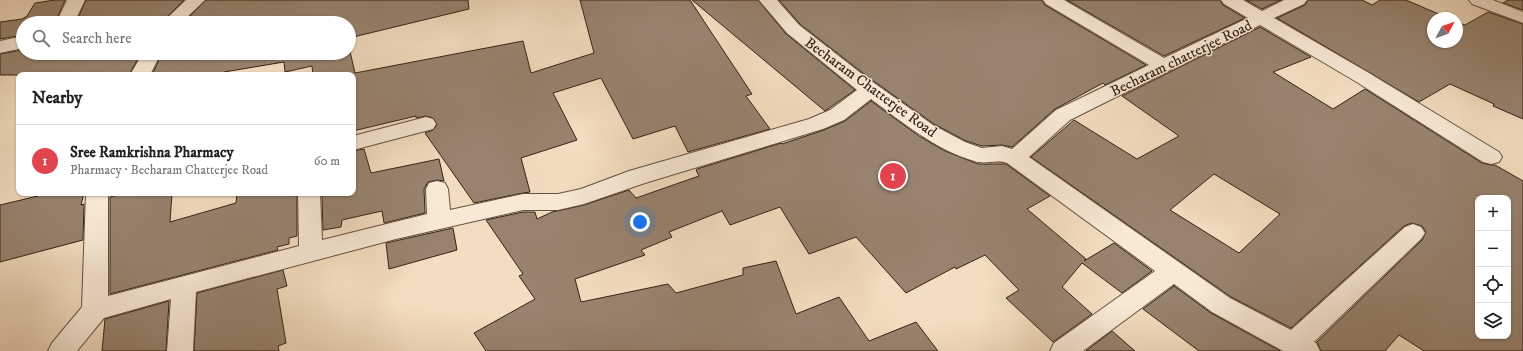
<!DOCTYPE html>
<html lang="en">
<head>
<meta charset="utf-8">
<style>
	body { margin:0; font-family:"IM FELL DW Pica",serif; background:#f6f6f6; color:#222 }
	.controls { position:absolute; right:12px; bottom:12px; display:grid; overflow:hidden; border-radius:8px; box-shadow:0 1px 3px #0004 }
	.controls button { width:36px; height:36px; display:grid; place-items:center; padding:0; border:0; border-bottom:1px solid #e0e0e0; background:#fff; color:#222; font:20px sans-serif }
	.compass { position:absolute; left:1427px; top:12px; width:36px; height:36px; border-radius:50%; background:#fff; box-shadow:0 1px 3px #0004; rotate:49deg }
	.you { position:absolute; left:640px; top:222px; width:14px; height:14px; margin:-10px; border:3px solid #fff; border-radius:50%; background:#1a73e8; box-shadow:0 0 0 6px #1a73e833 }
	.badge { display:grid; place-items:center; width:26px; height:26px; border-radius:50%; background:#0b8043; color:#fff; font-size:13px; font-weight:700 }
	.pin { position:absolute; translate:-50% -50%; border:2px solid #fff; box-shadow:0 1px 4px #0006 }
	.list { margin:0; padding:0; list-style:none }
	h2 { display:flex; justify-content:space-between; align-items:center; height:52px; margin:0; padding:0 16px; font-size:17px }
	h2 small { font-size:13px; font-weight:400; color:#767676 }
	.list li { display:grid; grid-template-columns:26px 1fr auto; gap:12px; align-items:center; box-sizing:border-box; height:72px; padding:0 16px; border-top:1px solid #e0e0e0 }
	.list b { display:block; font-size:15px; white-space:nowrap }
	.list p { margin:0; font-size:13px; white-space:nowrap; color:#767676 }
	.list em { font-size:13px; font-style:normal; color:#767676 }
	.icon { flex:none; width:22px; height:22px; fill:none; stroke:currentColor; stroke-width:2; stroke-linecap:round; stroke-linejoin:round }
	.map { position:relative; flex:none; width:1523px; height:351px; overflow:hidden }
	.search { position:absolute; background:#fff; box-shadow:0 1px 3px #0004; left:16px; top:16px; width:340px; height:44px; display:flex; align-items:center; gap:10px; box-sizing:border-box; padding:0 14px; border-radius:22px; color:#767676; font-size:15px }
	.panel { position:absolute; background:#fff; box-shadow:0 1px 3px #0004; left:16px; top:72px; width:340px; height:124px; border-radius:8px }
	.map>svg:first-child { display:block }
</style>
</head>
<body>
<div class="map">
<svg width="1523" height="351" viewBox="0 0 1523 351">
	<rect width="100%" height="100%" fill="#f3ddc0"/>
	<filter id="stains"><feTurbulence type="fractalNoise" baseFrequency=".005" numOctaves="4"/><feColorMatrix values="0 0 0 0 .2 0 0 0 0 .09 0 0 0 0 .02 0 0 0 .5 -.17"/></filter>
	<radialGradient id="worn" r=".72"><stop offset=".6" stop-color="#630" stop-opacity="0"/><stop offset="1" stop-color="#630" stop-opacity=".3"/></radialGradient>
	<!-- building -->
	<path fill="#97836f" stroke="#342217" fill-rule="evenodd" d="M55,0H65L55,23H23V35L0,39V22L22,19L27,16L35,3Z
		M86,0H184L161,23H76Z
		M206,0H468L469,9L349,38V23H183Z
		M580,0H690L752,94L746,96L770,129L688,152L675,126L633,139L601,78L553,93L577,140L521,158L530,192L523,193L474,203L425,133L433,130L437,125L433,118L426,116L416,118V116L353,131V75H313L312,66L285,72L284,62L224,72L223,75H152L162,53H349V47L355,73L523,41L531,73L594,53Z
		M692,0H758L786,34L855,90L825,111Z
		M779,0H1042L1045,5L1146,65L1105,85L1103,83L1055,109L1012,147L1002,145L982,146L966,141L934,124L868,77L800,24Z
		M1067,0H1220L1223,5L1245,18L1164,56Z
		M1246,0H1281L1262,9Z
		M1308,0H1362L1372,5L1380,0H1406L1448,18H1433V42H1457V22L1465,25L1488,12L1523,24V119L1493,106L1494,104L1450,84L1419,102L1277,18L1305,5Z
		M1508,0H1523V10L1503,3Z
		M1260,27L1311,57L1273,72L1333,109L1365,89L1482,163L1491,165H1495L1523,181V351H1424L1399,335L1385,351H1321L1317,342L1422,240L1426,232L1422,226L1412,223L1404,226L1291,328L1231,297L1031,157L1074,120L1137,159L1179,136L1122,96ZM1214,174L1280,214L1239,253L1170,210ZM1478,198H1508V336H1478Z
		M23,50V53H141L129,75H0V54Z
		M871,101L919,136L945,151L978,164H1006L1050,196L1027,209L1086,259L1084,261L1114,243L1152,271L1122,293L1082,263L1062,287L1092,314L1053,342L1006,298L1019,290L985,255L956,269L955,267L906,293L856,237L809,254L780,207L730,225L722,211L669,232L672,237L641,250L645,255L575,279L581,302L668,284L676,293L743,275V268L776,261L796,314L839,297L869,341L916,322L938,351H486L474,333L535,299L519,276L523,274L486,220L523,212H535L537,219L552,212L584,205L629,190L636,198L699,176L696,170L697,169L781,143L782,144L824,130L845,121Z
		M364,149L371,173L439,159L444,181L437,180L428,182L424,189L425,213L384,223L382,211L342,220L341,227L323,230L322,193H353V151Z
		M39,193H84L81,205L84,204L83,240L0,262V205L38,196Z
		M126,193H172L170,222L236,203L237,193H297V236L289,238V244L277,247L278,250L110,294V197Z
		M453,228L457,250L389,269L386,243Z
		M283,270L287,286L277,289L286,343L278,346L279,351H194L197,293Z
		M1174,286L1211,313L1280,351H1199L1143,309Z
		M169,301L166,351H102L105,319Z
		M1112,331L1135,351H1086Z"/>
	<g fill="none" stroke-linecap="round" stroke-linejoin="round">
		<defs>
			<path id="minor" d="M67,0H85L74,23H56Z
				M186,0H205L181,23H162Z
				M759,0H777L799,25L867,78L933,125L965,142L982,148L1002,146L1012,149L1056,110L1149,65L1046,4L1043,0H1064L1164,58L1248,18L1224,4L1221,0H1243L1262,11L1284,0H1307L1304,4L1274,18L1369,73L1499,152L1502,157L1499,162L1491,164L1483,162L1355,81L1260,25L1070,120L1029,157L1230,298L1291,330L1405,227L1413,224L1421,227L1425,233L1421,239L1314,342L1316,343L1320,351H1283L1212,312L1174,284L1083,351H1050L1054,343L1155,271L1007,163C996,159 986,165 974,161C935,149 903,123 871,99L844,120L823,129L645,183L584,204L558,210H523L396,239L196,292L193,351H167L171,299L104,318L77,351H48L52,343L82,307L86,193H108V296L299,246L298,193H320L322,240L427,214L426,189L429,183L437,181L445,183L448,189L450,210L523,194H558L581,189L629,171L809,119L830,110L857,90L787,33Z
				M1469,0H1493L1523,12V23L1472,4Z
				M23,36V48L0,53V41Z
				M143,53H161L150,75H130Z
				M426,117L433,119L436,124L433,129L353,150V136Z"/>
		</defs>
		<!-- minor casing -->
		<use href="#minor" stroke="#645141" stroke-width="2"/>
		<!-- minor -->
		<use href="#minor" fill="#f7e9d6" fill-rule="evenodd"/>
	</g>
	<g text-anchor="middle" stroke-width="3" stroke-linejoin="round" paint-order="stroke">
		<!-- street labels -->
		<g font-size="15" fill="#342217" stroke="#f7e9d6">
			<text transform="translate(1181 58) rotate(-26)" y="5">Becharam chatterjee Road</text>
			<text transform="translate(871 87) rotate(36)" y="5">Becharam Chatterjee Road</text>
		</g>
	</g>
	<rect width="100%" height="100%" filter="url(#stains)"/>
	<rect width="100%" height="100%" fill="url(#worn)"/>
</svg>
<div class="controls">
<button>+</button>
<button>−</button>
<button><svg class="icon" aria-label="locate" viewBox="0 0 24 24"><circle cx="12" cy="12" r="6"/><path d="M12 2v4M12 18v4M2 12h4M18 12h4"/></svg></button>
<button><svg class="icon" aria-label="layers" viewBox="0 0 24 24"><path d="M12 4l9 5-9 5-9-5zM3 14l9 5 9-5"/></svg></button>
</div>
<svg class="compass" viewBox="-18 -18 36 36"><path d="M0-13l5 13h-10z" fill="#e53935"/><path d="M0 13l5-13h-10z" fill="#767676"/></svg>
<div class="you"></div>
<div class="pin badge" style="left:893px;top:176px;background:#e0444e">1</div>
<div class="search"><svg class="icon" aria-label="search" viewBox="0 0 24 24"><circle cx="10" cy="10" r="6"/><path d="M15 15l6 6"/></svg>Search here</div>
<section class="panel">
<h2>Nearby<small></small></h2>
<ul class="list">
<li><span class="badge" style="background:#e0444e">1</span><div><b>Sree Ramkrishna Pharmacy</b><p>Pharmacy · Becharam Chatterjee Road</p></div><em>60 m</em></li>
</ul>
</section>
</div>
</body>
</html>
